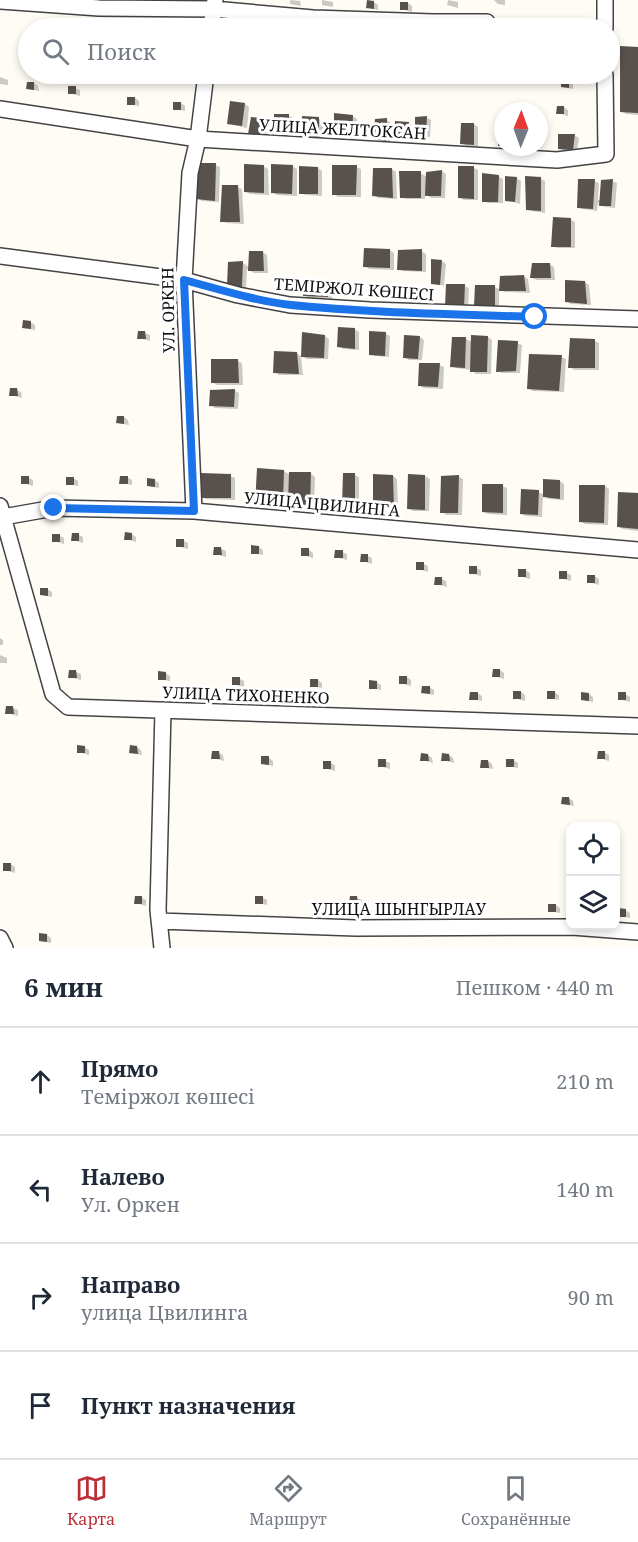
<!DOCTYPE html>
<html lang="ru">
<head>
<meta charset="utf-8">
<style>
	body { margin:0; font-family:"Noto Serif",serif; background:#f2f2f3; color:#1f2937 }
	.controls { position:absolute; right:18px; bottom:18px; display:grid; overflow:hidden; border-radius:12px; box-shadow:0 3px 9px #0003 }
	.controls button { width:54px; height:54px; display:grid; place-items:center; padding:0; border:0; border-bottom:2px solid #e0e1e3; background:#fff; color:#1f2937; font:30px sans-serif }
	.compass { position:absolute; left:494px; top:102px; width:54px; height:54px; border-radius:50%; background:#fff; box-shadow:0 3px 9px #0003; rotate:1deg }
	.stop { position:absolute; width:18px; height:18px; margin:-14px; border:4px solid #1a73e8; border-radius:50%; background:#fff }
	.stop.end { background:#1a73e8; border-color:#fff; box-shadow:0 2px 6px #0008 }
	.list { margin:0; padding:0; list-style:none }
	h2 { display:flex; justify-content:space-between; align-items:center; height:78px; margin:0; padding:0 24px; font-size:26px }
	h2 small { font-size:20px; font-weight:400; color:#747a83 }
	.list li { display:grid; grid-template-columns:39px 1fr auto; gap:18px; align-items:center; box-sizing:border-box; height:108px; padding:0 24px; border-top:2px solid #e0e1e3 }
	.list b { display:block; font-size:22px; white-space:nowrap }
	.list p { margin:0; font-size:20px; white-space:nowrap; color:#747a83 }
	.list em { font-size:20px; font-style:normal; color:#747a83 }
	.icon { flex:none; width:33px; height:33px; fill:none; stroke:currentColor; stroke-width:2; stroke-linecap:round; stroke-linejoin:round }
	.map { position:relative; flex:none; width:638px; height:948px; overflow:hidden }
	.search { position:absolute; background:#fff; box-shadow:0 3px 9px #0003; left:18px; right:18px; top:18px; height:66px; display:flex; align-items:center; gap:15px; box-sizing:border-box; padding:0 21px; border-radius:33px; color:#747a83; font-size:22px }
	.sheet { height:510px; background:#fff }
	nav { display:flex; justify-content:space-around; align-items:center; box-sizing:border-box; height:84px; border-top:2px solid #e0e1e3; background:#fff; font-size:16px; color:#747a83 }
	nav a { display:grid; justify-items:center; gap:3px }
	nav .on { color:#ba2e36 }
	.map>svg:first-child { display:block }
</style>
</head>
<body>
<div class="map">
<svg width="638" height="948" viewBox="0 0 638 948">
	<rect width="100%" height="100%" fill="#fefcf4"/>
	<!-- shadow -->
	<path fill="#0003" d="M290,0L300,1L301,6L290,4Z
		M322,0L333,2V7L322,5Z
		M448,0L458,2V8L447,5Z
		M494,0H505V5L498,4Z
		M374,2L378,5V10L368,8Z
		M408,3L412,6V12L401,9Z
		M638,48V115L626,114L621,111Z
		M0,77L8,80V85L0,84Z
		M568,81L573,84V89L562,87Z
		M34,83L38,86L39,91L28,89Z
		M75,88L80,90V96L69,93Z
		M135,98L139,101V106L128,104Z
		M181,103L185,106V111L174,109Z
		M231,103L245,104L249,107L247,128L229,124Z
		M564,107L568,110V116L558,113Z
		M289,116L293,118V136L280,135L276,132Z
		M352,116L357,119L356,139L340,137L335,134Z
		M252,118L264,119L268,122L266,138L250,133Z
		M427,118L431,120L430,137H421L416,134Z
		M319,119L323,122V139L307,138L302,135Z
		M376,120H387L391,123L390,142L375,138Z
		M409,123L413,126L412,140H400L396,137Z
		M474,124L478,127V147L466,146L462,143Z
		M503,128V147H519V149L504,148L499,145Z
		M574,135L579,138L577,151H564L559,148Z
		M215,165L220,167L219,202L202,201L197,198Z
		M263,166L268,169L269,195L250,194L246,192Z
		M292,166L297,169V196L277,195L272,192Z
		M356,167L361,169V197H338L334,194Z
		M318,168L322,171V196L305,195L301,193Z
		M474,168L478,170V200H464L459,197Z
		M392,169L396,172L397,199L378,198L374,195Z
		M442,171L446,174L445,198H431L425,194V199H406L401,197L420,173L427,177Z
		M498,176L503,179V203H488L484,201Z
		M516,178L521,181L520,204L506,200Z
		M541,179L545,181V213L532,211L527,209Z
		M594,181L599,183L598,200H601L612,181L617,183L615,208L605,207L598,203L597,211L583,209L579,207Z
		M237,187L242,189L244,224L226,223L222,221Z
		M570,219L575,222V248H557L553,246Z
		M390,250L394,253V270L369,269L365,266Z
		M421,251L426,254V272L403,271L399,269Z
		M263,252L267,255L268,273H254L247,269L246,288L233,287L229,285L243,263L249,267Z
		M442,261L446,264L444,286L432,283Z
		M549,264L554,267L555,280H536L532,278Z
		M524,276L528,279L530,293L505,292L501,290Z
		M328,281L332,284V299L309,298L305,295Z
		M585,282L589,285L591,305L571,304L566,301Z
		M465,286L469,288L468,309H451Z
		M495,287L499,289V308H480L476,305Z
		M30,322L35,325V330L24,328Z
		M354,329L359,332V350L343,349L339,346Z
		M145,333L150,335V341L139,338Z
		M385,333L390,336L389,357L375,356L370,354Z
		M325,336L329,339L328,359H307L302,356Z
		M420,337L424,340L422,360H409L405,357Z
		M488,337L492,340L491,374H476L471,370L456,368L452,366L465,338L472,342Z
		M595,341L599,343V370H574L570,367Z
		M517,343L522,345L520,373H502L498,371Z
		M296,353L301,356L303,375H279L275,372Z
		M561,357L566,359L564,392L533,391L528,388Z
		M238,361L242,363L243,385H217L212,382Z
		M439,365L444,367L443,389L424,388L420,386Z
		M17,390L21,392L22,398L11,395Z
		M234,390L239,393L238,409L215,408L211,405Z
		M124,417L128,420L129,425L118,423Z
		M259,470L284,471L290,475L311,474L315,477L314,506L294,505L287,502V506H261L256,504Z
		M355,475L359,477V508L348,507L343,505Z
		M230,476L235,478V500L206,499L202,497Z
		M393,476L397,479L398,508H379L374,506Z
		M410,476H425L430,479L429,511H413L408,508Z
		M127,477L132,480V485L121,483Z
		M442,477H459L463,479L462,515H446L442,512Z
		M29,478L33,480V486L22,483Z
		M73,478L78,481V486L67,484Z
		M154,480L159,483V488L148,486Z
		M560,481L564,484V500L549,499L543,495L542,517L526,516L521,514L538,492L545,495Z
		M502,486L507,488V515L488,514L483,512Z
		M605,486L609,489L608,525L585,524L581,522V487Z
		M638,495V531L623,529L618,526Z
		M132,534L136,537V542L126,539Z
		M79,535L83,537V543L73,540Z
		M60,536L64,538V544L54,541Z
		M184,541L188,543V549L177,546Z
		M259,547L263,550V555L252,553Z
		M221,549L226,551V557L215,554Z
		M309,550L313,553V558L302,555Z
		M342,552L347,554V560L336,557Z
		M368,556L372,558V564L362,561Z
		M424,564L428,566V572L418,569Z
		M476,568L481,570V576L470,573Z
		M525,570L530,573V579L519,576Z
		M566,573L571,575V581L560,578Z
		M594,576L599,579V585L588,582Z
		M442,579L446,581L447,587L436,584Z
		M47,589L52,592V597L41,595Z
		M0,638L3,640V645H0Z
		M0,655L7,658V663H0Z
		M500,670L504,673V679L494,676Z
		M76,672L81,674V680L70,677Z
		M165,673L170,676V681L159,679Z
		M407,677L411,680V686L400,683Z
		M240,679L244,681V687L233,684Z
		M318,680L322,683V688L311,686Z
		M376,682L381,685V690L370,688Z
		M429,687L434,690V695L423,693Z
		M521,692L525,695V701L514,698Z
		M554,692L559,695V700L548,698Z
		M477,693L482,696V701L471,699Z
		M589,694L593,697V702L582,700Z
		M625,694L630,697V702L619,699Z
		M13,708L18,710V716L7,713Z
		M84,747L89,750V755L78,752Z
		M137,747L141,750L142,755L131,753Z
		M219,753L223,755L224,761L213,758Z
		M605,753L609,755V761L599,758Z
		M428,755L432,758L433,763L422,760Z
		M449,755L453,758L454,763L443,760Z
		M269,758L273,761V766L263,764Z
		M514,760L518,763V768L507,766Z
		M385,761L390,763V769L379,766Z
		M488,761L492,764L493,769L482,767Z
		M331,763L335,765V771L324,768Z
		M569,798L573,801L574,806L563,804Z
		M10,864L15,867V873L4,870Z
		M262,897L267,900V905L256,903Z
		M142,898L146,900V906L136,903Z
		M357,898L362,900V906L351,903Z
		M423,904L428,907V912L417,910Z
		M556,905L560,908V913L549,911Z
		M479,906L484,908V914L473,911Z
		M625,910L630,913V918L619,916Z
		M47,935L51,938V943L40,941Z"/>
	<!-- building -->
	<path fill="#58514d" d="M367,0L374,1V9L366,8Z
		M400,2H408V10H400Z
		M620,46L638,47V113L620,112Z
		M561,79H569V88L561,87Z
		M27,82H34V90L26,89Z
		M68,86H76V94H68Z
		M127,97H135V105H127Z
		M230,101L245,103L242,126L227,124Z
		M173,102H181V110H173Z
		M557,106H564V114H556Z
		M334,113L353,115L352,137L334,135Z
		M274,114H289V134L274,133Z
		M302,116L319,117V137L301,136Z
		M427,116L426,136L415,135V117Z
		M251,117L264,118L262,136L248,134Z
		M387,118L386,141L373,139L375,119Z
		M395,121L409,122L407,139L394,138Z
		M461,123H474V145L460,144Z
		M499,126H503V146H498Z
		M558,134H575L573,150L558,149Z
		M199,163H216L215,201L196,199Z
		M244,164L264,165V193L244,192Z
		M271,164L293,165L292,194L271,193Z
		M332,165H357L356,195H332Z
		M299,166L318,167V194H299Z
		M458,166H474V199L458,198Z
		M373,168H392L393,198L372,196Z
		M442,170L441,196H425L426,172Z
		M399,171H421V198H400Z
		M482,173L499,175L498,202H482Z
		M505,176L517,177L515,202L505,201Z
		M525,176L541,177V211L526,210Z
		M578,179H595L593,209L577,208Z
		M613,179L611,206H599L601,180Z
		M222,185H238L240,222H220Z
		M553,217L571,218V247H551Z
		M364,248L390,249V268L363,267Z
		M422,249V271L397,270L398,250Z
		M249,251H263L264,271H248Z
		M431,259L442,260L440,285L431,284Z
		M243,261L242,287L227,285L228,262Z
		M532,263H550L551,278H530Z
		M524,275L526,291H499L500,276Z
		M304,279H328V297L303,296Z
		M565,280L585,281L587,304L565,302Z
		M446,284H465L464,308L445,307Z
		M475,285H495V306H474Z
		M23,320L31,321V329L22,328Z
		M338,327L355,328V349L337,347Z
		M138,331H145L146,339H137Z
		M369,331L386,332L385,356L369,355Z
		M302,332L325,335L324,358L301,357Z
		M404,335L420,336L418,359L403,358Z
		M471,335L488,336L487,372H470Z
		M452,337H466L465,368L450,367Z
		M570,338L595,339V368H568Z
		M498,340L518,341L516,371L496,372Z
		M274,351L297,352L299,374L273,373Z
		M529,354L562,355L559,391L527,389Z
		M211,359H238L239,383H211Z
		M419,363H440L438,387L418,386Z
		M10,388H17L18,396H9Z
		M235,389L234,407L209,406L210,390Z
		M117,416H124V424L116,423Z
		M257,468L284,470L283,504H255Z
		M289,472H311L310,505L288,504Z
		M200,473L231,474V498H200Z
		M343,473H355V506H342Z
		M373,474L393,475L394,507H373Z
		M408,474L425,475V510L407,509Z
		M459,475L458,513H440L441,476Z
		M21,476H29V484H21Z
		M120,476H128V484H119Z
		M66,477H74V485H66Z
		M147,478L155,479V487L147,486Z
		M543,479L560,480V499L543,497Z
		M482,484H503V513L482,512Z
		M579,485H605L604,523L579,522Z
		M521,489L539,490L538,515L520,514Z
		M618,492L638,493V529L617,527Z
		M125,532L132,533V540H124Z
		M72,533H79V541H71Z
		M52,534H60V542H52Z
		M176,539H184V547H176Z
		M251,545L259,546V554H251Z
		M214,547H221L222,555H213Z
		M301,548H309V556H301Z
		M335,550H343V558H334Z
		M361,554H368V562H360Z
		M416,562H424V570H416Z
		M469,566H477V574H469Z
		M518,569H526V577H518Z
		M559,571H567V579H559Z
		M587,575H595V583H587Z
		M435,577H442V585H434Z
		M40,588H48V596L40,595Z
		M493,669H500V677H492Z
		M69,670H76L77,678H68Z
		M158,671L166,672V680H158Z
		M399,676H407V684H399Z
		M232,677H240V685H232Z
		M310,679H318V687H310Z
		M369,680L377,681V689H369Z
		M422,686H430V694L421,693Z
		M513,691H521V699H513Z
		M547,691H555V699H547Z
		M470,692H478V700H469Z
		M581,692L589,693V701L581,700Z
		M618,692H626V700H618Z
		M6,706H13L14,714H5Z
		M77,745L85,746V753H77Z
		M130,745L137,746L138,754L129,753Z
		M212,751H219L220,759H211Z
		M598,751H605V759H597Z
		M421,753L428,754L429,761H420Z
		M442,753L449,754L450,761H441Z
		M261,756H269V765L261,764Z
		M378,759H386V767H378Z
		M506,759H514V767H506Z
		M481,760H488L489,768H480Z
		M323,761H331V769H323Z
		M562,797H569L570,805L561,804Z
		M3,863H11V871H3Z
		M135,896H142V904H134Z
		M255,896H263V904H255Z
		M350,896H357L358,904H349Z
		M416,903H424V911H416Z
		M472,904H480V912H472Z
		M548,904H556V912H548Z
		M618,908L626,909V917H617Z
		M39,933L47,934V942L39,941Z"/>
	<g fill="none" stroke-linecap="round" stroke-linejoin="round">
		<defs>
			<path id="minor" d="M605,0V28
				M0,1L99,8L213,9L313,18L433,22H487
				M211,28L215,0
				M0,109L198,139L557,160L606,154L605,74
				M0,256L184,280L238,295L290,305L370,310L638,319
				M0,506L53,694L68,707L638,726
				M194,511L184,280L190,173L198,139L206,74
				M3,517L54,508L194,511L638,550
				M159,921L356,928L572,927L638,932
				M0,938L5,948
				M162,948L158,910L163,710"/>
		</defs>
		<!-- minor casing -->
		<use href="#minor" stroke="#434343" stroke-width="18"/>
		<!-- minor -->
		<use href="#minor" stroke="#fff" stroke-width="15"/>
	</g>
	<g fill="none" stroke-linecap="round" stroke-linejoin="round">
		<!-- route -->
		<path stroke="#1a73e8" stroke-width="8" d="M54,508L194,511L184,280C219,289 255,301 291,305C372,313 454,314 535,317"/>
	</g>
	<g text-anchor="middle" stroke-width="6" stroke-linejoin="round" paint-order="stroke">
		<!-- street labels -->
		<g font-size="16" fill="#101010" stroke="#fff">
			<text transform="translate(343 129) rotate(3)" y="6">УЛИЦА ЖЕЛТОКСАН</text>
			<text transform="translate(354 289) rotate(4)" y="6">ТЕМІРЖОЛ КӨШЕСІ</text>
			<text transform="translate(168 310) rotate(-91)" y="6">УЛ. ОРКЕН</text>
			<text transform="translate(322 504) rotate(5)" y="6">УЛИЦА ЦВИЛИНГА</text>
			<text transform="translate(246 695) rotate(2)" y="6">УЛИЦА ТИХОНЕНКО</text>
			<text x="399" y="915">УЛИЦА ШЫНГЫРЛАУ</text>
		</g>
	</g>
</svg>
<div class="controls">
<button><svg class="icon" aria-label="locate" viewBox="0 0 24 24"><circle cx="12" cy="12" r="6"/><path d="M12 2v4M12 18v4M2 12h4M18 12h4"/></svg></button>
<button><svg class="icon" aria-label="layers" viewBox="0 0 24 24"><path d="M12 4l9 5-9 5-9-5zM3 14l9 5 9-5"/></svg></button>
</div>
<svg class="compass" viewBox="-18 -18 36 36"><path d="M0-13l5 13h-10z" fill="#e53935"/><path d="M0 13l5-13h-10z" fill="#747a83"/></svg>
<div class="stop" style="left:535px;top:317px"></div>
<div class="stop end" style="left:54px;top:508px"></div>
<div class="search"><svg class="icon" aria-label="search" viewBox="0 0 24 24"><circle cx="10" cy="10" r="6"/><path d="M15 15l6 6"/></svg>Поиск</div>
</div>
<section class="sheet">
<h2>6 мин<small>Пешком · 440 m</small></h2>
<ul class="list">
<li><svg class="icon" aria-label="ahead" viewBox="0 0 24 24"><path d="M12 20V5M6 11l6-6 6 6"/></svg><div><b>Прямо</b><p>Теміржол көшесі</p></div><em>210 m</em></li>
<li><svg class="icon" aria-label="left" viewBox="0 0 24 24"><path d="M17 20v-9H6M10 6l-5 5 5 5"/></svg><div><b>Налево</b><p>Ул. Оркен</p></div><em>140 m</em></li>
<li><svg class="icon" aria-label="right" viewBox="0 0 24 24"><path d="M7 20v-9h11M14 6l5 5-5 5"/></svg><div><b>Направо</b><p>улица Цвилинга</p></div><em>90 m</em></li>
<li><svg class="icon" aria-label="arrive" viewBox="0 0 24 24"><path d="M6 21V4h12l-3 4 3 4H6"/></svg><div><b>Пункт назначения</b></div></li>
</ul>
</section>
<nav>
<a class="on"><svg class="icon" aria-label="map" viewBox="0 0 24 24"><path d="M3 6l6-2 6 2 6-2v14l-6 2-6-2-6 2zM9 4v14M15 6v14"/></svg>Карта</a>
<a><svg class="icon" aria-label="directions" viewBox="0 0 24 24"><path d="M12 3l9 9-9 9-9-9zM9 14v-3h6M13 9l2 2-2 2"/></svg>Маршрут</a>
<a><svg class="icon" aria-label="saved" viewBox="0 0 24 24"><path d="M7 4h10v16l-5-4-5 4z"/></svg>Сохранённые</a>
</nav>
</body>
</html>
